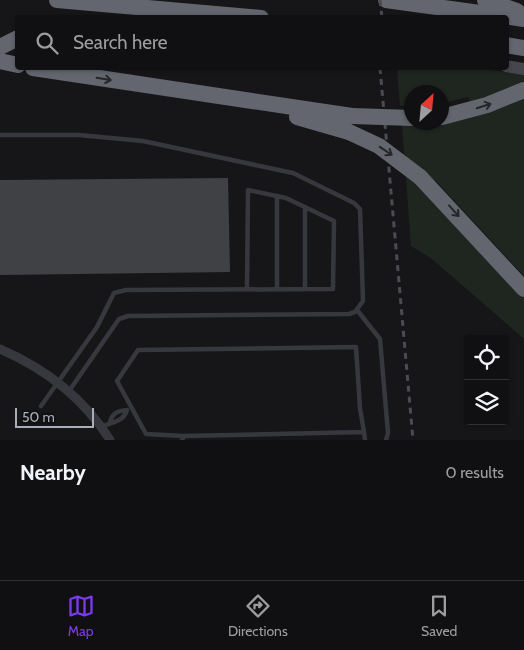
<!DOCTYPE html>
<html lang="en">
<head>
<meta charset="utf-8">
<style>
	body { margin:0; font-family:Cabin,sans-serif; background:#19191b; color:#f1f3f6 }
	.controls { position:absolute; right:15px; bottom:15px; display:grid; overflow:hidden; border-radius:5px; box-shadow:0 1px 4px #0004 }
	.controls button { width:45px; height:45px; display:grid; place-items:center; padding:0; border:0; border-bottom:1px solid #303032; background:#101012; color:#f1f3f6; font:25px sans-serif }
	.compass { position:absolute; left:404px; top:85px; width:45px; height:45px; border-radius:50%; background:#101012; box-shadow:0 1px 4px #0004; rotate:26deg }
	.scale { position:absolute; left:15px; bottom:12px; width:79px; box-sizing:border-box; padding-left:5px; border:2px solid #a8adb8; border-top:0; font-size:14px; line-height:18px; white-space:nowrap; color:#a8adb8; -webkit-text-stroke:4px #111113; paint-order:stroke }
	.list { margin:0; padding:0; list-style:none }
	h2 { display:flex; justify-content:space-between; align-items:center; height:65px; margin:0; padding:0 20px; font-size:21px }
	h2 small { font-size:16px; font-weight:400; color:#9c9d9f }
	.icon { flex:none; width:28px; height:28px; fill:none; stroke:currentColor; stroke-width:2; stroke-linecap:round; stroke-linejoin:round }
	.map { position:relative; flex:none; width:524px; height:440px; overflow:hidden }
	.search { position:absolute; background:#101012; box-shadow:0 1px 4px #0004; left:15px; right:15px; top:15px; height:55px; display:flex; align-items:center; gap:12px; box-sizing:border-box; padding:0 18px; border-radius:5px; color:#9c9d9f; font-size:19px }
	.sheet { height:140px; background:#101012 }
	nav { display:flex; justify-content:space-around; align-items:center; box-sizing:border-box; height:70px; border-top:1px solid #303032; background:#101012; font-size:14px; color:#9c9d9f }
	nav a { display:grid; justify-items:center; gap:2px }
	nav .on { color:#7c3aed }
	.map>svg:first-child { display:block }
</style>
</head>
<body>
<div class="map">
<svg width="524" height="440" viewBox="0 0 524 440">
	<rect width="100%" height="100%" fill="#161618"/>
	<!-- green -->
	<path fill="#1e261f" d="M397,68H479L524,75V276L435,180L433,201L524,299V339L432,259L411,246L402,125L442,122L477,115L468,97L442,103V92H412L411,106H400Z"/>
	<!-- building -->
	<path fill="#404145" d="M228,178L230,272L0,275V180Z"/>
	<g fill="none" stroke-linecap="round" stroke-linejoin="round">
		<!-- lane -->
		<path stroke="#37383d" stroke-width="4.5" d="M0,135H79L143,141L293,173L354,203L360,209L363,301L355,312L349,314L128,316L119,319L69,391
			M305,207V289
			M277,289V196
			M357,310L380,339L388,433L386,440
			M41,406L97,327L114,293L126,290L333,289L334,221L286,198L248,190L247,289
			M110,422C113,412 118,411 127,410
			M102,427C112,421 123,423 127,410
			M184,436L146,434L117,381L138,350L356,347L360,408L364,432
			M182,440L184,436L364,432L365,440"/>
		<!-- street -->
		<path stroke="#37383d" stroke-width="9" d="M0,349C46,369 83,397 110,440"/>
		<!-- secondary -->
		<path stroke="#45474d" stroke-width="12" d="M506,66L524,69"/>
		<!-- highway -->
		<path stroke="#63666e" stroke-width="16" d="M57,0L261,18
			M386,0L524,19
			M485,0L517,11
			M506,45L524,48
			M0,47L18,38
			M33,68L352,116
			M297,117L349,132
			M442,117L487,105L524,90
			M420,177L524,289"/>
		<!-- rail -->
		<path stroke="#4a4c52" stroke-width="3" stroke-dasharray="6 5" stroke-linecap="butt" d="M380,0L382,18
			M380,68L413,440"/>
		<!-- highway-bridge -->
		<path stroke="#63666e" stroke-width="16" d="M0,61L18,65
			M352,116L412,118
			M349,132L379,146L420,177"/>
	</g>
	<!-- one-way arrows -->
	<defs><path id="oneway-shaft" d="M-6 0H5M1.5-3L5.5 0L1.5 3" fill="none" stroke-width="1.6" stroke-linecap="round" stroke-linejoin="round" transform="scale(1.25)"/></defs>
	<g stroke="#26262a">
		<use href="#oneway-shaft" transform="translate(104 79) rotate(9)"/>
		<use href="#oneway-shaft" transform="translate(484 106) rotate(-18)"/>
		<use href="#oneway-shaft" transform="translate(386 151) rotate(34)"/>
		<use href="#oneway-shaft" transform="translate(454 211) rotate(48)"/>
	</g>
</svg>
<div class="controls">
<button><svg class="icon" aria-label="locate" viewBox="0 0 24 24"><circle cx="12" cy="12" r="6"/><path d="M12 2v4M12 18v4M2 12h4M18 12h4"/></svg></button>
<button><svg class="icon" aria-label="layers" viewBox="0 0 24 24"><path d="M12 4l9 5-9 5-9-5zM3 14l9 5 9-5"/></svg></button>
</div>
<svg class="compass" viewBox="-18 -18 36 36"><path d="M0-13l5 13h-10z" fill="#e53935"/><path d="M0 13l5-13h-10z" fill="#9c9d9f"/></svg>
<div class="scale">50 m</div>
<div class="search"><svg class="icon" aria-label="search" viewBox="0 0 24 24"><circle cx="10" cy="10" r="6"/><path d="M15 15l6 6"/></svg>Search here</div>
</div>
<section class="sheet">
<h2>Nearby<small>0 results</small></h2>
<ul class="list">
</ul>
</section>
<nav>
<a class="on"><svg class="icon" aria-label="map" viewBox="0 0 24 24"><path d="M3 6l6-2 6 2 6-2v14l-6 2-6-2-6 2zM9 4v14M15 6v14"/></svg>Map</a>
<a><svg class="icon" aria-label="directions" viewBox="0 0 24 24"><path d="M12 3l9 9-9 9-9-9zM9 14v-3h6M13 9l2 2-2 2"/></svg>Directions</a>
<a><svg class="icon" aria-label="saved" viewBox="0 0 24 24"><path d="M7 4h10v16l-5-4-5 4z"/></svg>Saved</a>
</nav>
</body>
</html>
